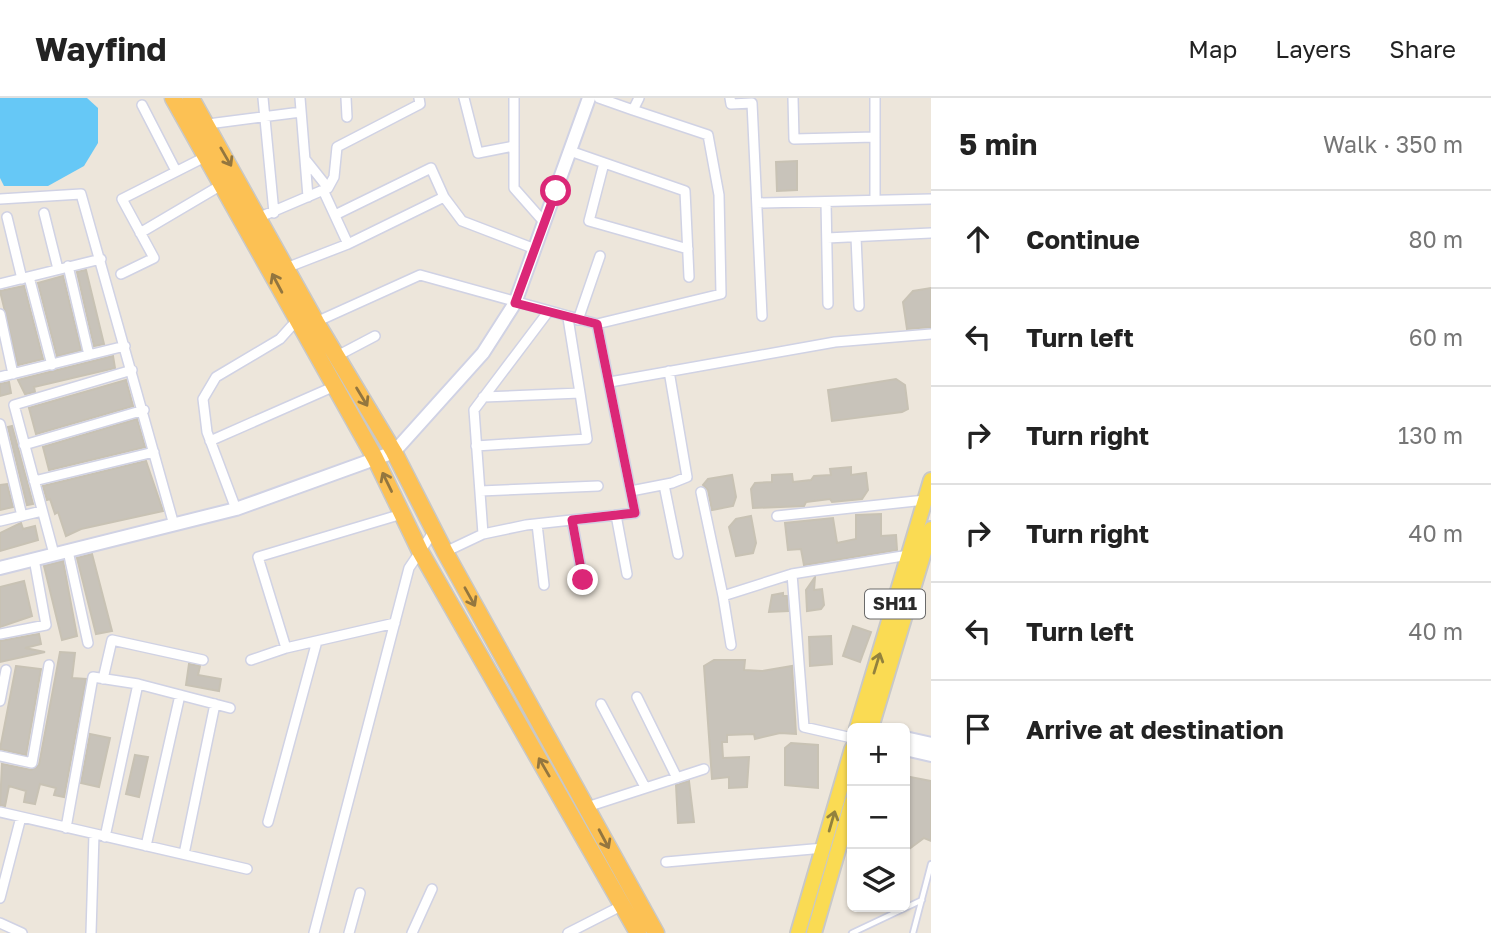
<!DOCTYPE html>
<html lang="en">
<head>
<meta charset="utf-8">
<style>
	body { margin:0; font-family:"Golos Text",sans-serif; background:#f6f6f6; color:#222 }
	.controls { position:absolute; right:21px; bottom:21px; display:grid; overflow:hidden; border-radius:10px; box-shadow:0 2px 5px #0004 }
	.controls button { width:63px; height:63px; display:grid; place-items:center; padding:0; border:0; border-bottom:2px solid #e0e0e0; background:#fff; color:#222; font:35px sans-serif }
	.stop { position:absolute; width:21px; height:21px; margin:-16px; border:5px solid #db2777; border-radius:50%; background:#fff }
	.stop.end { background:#db2777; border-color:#fff; box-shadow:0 2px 7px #0008 }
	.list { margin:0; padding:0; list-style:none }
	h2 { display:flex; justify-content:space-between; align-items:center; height:91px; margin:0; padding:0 28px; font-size:30px }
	h2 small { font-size:23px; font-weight:400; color:#767676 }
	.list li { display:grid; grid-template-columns:46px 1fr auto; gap:21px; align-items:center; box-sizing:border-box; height:98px; padding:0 28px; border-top:2px solid #e0e0e0 }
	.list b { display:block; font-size:26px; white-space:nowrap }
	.list em { font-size:23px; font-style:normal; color:#767676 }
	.icon { flex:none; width:38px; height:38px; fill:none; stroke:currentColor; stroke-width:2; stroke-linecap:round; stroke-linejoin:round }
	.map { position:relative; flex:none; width:931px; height:835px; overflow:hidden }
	header { display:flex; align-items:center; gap:42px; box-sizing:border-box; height:98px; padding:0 35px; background:#fff; border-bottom:2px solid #e0e0e0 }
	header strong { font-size:33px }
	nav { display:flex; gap:38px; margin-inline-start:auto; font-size:24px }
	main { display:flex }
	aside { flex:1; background:#fff }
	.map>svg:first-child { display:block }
</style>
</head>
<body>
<header>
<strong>Wayfind</strong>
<nav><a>Map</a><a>Layers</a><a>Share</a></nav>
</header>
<main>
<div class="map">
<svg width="931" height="835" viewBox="0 0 931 835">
	<rect width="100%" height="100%" fill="#ede6db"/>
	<!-- water -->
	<path fill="#66c8f6" d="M0,0H87L98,10V45L84,68L48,88H4L0,80Z"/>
	<!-- building -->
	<path fill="#c8c3ba" stroke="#c8c2b4" stroke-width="2" d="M797,63V92L777,93L776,64Z
		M86,172L104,246L94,248L77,174Z
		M63,178L81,252L57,258L38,185Z
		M24,188L43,261L18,267L0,193Z
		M931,190V229L907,231L903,204L913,193Z
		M113,258L115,270L34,289L35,294L25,296L18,282Z
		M896,281L905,287L908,311L902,314L832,323L828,292Z
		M126,282L133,308L36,336L29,310Z
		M9,284L11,295L0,298V286Z
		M137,321L145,349L49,372L43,349Z
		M12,328L33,406L27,407L8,329Z
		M146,363L163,413L81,431L66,438L58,414L55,416L50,401L47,402L43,388Z
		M851,369V377L866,375L868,392L862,401L832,404L830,401L806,404L804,408L753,410L751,391L755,385L772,384V377L792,376L793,384L811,382L814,378L831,377L830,371Z
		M732,377L736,399L733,408L712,412L708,392L703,387L708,381Z
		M7,386L13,409L0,412V387Z
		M881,416V438L896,437L897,452L804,467L801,451L788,452L785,425L833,420L837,445L856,441V417Z
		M751,418L756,445L753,455L736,458L729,429L736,421Z
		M21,425L23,431L35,428L38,442L0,453V435Z
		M92,456L112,533L96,536L77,460Z
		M63,463L77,538L62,542L44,468Z
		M815,479L814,492L822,491L824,507L821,511L807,513L806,492Z
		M24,483L32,518L0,529V489Z
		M783,495V498H787L788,513L769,514L772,497Z
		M853,528L871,534L860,564L843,558Z
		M39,536L41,546L25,550L45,554L0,564V543Z
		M831,538L832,566L810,568L809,539Z
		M60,554L75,555L72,580L86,581L64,699L54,697L56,690L40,686L35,706L24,704L26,693L9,688L5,708L0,707L2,666L31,672L39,667Z
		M714,562H745L744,572L762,573L792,568L796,636L780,635L755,641L754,636L727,637V644H722L723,660L749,659L747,689L729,690V679L712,681L704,568Z
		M189,566L200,568L198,577L221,581L219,593L186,587Z
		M16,568L41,571L26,657L0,651Z
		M90,636L110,640L99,689L81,685Z
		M791,645L818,647V690L785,687V650Z
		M135,657L148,659L139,699L126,696Z
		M905,678L931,683V743L924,740L905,754Z
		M689,683L694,724L678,725L676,687Z"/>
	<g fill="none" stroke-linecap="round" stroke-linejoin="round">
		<defs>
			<path id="service" d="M852,835L922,802
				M913,835L931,766"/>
			<path id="minor" d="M263,0L274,115
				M300,0L308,99
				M346,0L347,19
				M464,0L478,55L514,48
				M514,0V90L544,124
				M599,0L633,12L639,0
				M730,0L731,6L752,5L762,218
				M793,0L794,41L875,39
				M875,0V102
				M142,7L176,73
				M208,26L301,14
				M570,53L685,93L689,179
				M305,61L328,90
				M604,65L589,123L688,151
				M323,92L348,146
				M0,101L81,96L174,427
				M826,104L828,206
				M757,105L931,101
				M44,115L58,171
				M335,117L431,70L444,99
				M7,119L22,181
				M260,119L328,90L334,79L337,49L420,6L419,0
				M140,135L223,86
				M856,139L859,208
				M827,140L931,135
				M68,168L89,257
				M286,170L348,146L444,99L462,123L535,151
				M121,176L154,160L122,101L207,58
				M29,179L52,267
				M0,186L101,161
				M0,216L13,276
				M568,220L580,295
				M578,222L600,158
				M316,224L420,177L597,226L721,196L719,97L708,37L633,12
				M337,258L375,238
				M0,279L125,248
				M610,284L835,244L931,236
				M0,326L22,418
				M210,343L335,288
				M24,347L144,312
				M476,348L587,341L580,295L483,299
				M34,383L154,354
				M664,387L678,456
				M480,393L598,388
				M631,393L672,385L687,379L669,273
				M701,394L723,498
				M236,411L207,334L203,301L216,279L280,241L297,222
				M616,417L627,476
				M777,418L925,402
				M572,422L583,482
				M0,423L42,413
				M537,426L544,487
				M483,436L526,427L635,415L597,226
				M68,453L88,545
				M445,454L483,436L474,312L548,214
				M54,456L14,307L132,272
				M792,476L804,629L852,640
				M0,536L46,527L34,461
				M731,547L723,498L792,476L909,457
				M286,550L258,459L402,416
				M251,562L286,550L395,525
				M103,581L112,542L203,562
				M637,599L677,680
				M0,603L6,572
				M601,606L645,689
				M0,658L32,665L49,567
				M587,709L704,671
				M0,714L247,771
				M268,724L317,543
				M66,730L93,579L138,586L230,610
				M105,739L138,586
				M146,748L180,597
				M184,756L215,606
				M666,764L824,750
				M0,800L21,719
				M0,825L22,835
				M91,835L94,736
				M314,835L409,470L434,433
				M349,835L360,795
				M412,835L432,791
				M568,835L623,807"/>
			<path id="tertiary" d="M0,470L236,411L394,354L483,255L515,205L589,0
				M905,640L931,646
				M905,651L931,657"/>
			<path id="primary" d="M857,630L931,382
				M871,630L931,431
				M798,835L852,651
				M814,835L852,704"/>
			<path id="trunk" d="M173,0L375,360L420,453L638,835
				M191,0L316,224L394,354L445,454L656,835"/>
		</defs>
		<!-- service casing -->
		<use href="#service" stroke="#d0d2e4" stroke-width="8"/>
		<!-- minor casing -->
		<use href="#minor" stroke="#d0d2e4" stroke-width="12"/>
		<!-- tertiary casing -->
		<use href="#tertiary" stroke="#d0d2e4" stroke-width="16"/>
		<!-- primary casing -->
		<use href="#primary" stroke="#c8c8c8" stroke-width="18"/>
		<!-- trunk casing -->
		<use href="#trunk" stroke="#c8c8c8" stroke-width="19"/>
		<!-- service -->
		<use href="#service" stroke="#fff" stroke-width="4.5"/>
		<!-- minor -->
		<use href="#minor" stroke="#fff" stroke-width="9"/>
		<!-- tertiary -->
		<use href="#tertiary" stroke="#fff" stroke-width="12"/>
		<!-- primary -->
		<use href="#primary" stroke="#fadb53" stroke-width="14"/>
		<!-- trunk -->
		<use href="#trunk" stroke="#fcc154" stroke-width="16"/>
	</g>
	<!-- one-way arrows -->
	<defs><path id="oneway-shaft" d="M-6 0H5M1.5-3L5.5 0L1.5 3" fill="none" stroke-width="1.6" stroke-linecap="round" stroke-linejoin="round" transform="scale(1.75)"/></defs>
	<g stroke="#93763f">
		<use href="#oneway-shaft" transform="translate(226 59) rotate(60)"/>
		<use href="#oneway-shaft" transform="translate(277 185) rotate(-118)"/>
		<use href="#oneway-shaft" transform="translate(362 299) rotate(59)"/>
		<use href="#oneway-shaft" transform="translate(387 384) rotate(-116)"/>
		<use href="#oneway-shaft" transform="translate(470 499) rotate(61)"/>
		<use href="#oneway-shaft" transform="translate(544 669) rotate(-120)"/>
		<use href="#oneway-shaft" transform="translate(604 741) rotate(62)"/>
	</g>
	<g stroke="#92823e">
		<use href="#oneway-shaft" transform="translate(877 565) rotate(-73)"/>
		<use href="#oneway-shaft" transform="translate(832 723) rotate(-74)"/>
	</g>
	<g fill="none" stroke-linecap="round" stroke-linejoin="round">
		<!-- route -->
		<path stroke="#db2777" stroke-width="9" d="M556,93L515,205L597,226L635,415L572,422L583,482"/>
	</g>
	<g text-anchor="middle" stroke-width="5" stroke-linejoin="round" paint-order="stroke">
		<!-- shield labels -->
		<rect fill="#fff" stroke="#6a6a6a" stroke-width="2" x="865" y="491.5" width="60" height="29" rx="5"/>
		<g font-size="18" font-weight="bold" fill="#2a2a2a">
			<text x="895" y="512">SH11</text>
		</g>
	</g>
</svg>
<div class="controls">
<button>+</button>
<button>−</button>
<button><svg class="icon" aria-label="layers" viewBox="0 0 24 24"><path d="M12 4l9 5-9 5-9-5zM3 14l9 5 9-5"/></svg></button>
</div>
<div class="stop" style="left:556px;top:93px"></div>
<div class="stop end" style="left:583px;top:482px"></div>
</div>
<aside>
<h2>5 min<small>Walk · 350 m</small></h2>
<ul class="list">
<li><svg class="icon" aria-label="ahead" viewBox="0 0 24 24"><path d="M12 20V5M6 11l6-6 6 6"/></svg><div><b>Continue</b></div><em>80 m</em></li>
<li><svg class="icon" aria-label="left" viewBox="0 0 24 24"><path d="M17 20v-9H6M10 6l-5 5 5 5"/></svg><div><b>Turn left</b></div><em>60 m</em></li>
<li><svg class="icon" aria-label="right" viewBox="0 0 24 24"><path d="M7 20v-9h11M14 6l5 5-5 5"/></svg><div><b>Turn right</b></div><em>130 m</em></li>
<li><svg class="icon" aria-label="right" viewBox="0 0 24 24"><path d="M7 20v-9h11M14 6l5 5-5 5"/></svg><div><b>Turn right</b></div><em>40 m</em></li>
<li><svg class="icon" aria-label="left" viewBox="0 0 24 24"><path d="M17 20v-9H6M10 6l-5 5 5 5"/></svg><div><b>Turn left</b></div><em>40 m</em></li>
<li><svg class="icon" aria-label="arrive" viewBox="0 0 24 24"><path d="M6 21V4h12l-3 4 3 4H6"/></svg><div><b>Arrive at destination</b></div></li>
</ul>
</aside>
</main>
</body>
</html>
